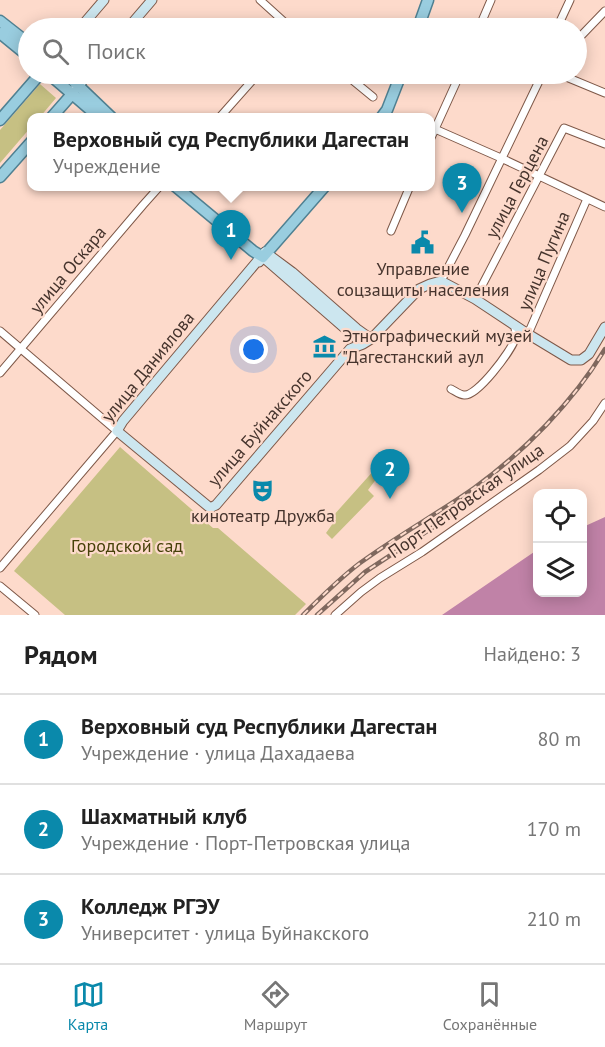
<!DOCTYPE html>
<html lang="ru">
<head>
<meta charset="utf-8">
<style>
	body { margin:0; font-family:"PT Sans",sans-serif; background:#f6f6f6; color:#222 }
	.controls { position:absolute; right:18px; bottom:18px; display:grid; overflow:hidden; border-radius:12px; box-shadow:0 3px 15px #0003 }
	.controls button { width:54px; height:54px; display:grid; place-items:center; padding:0; border:0; border-bottom:2px solid #e0e0e0; background:#fff; color:#222; font:30px sans-serif }
	.you { position:absolute; left:254px; top:350px; width:21px; height:21px; margin:-15px; border:4px solid #fff; border-radius:50%; background:#1a73e8; box-shadow:0 0 0 9px #1a73e833 }
	.badge { display:grid; place-items:center; width:39px; height:39px; border-radius:50%; background:#0a89ab; color:#fff; font-size:20px; font-weight:700 }
	.pin { position:absolute; translate:-50% -50px; filter:drop-shadow(0 2px 3px #0008) }
	.pin::after { content:''; position:absolute; top:32px; width:21px; height:18px; background:inherit; clip-path:polygon(0 0,100% 0,50% 100%) }
	.popup { position:absolute; left:27px; top:113px; width:408px; height:78px; box-sizing:border-box; display:grid; place-content:center; border-radius:12px; background:#fff; filter:drop-shadow(0 2px 4px #0005); font-size:20px; white-space:nowrap; color:#767676 }
	.popup b { font-size:22px; color:#222 }
	.popup::after { content:''; position:absolute; left:50%; top:100%; margin-left:-12px; border:12px solid transparent; border-top-color:#fff }
	.list { margin:0; padding:0; list-style:none }
	h2 { display:flex; justify-content:space-between; align-items:center; height:78px; margin:0; padding:0 24px; font-size:26px }
	h2 small { font-size:20px; font-weight:400; color:#767676 }
	.list li { display:grid; grid-template-columns:39px 1fr auto; gap:18px; align-items:center; box-sizing:border-box; height:90px; padding:0 24px; border-top:2px solid #e0e0e0 }
	.list b { display:block; font-size:22px; white-space:nowrap }
	.list p { margin:0; font-size:20px; white-space:nowrap; color:#767676 }
	.list em { font-size:20px; font-style:normal; color:#767676 }
	.icon { flex:none; width:33px; height:33px; fill:none; stroke:currentColor; stroke-width:2; stroke-linecap:round; stroke-linejoin:round }
	.map { position:relative; flex:none; width:605px; height:615px; overflow:hidden }
	.search { position:absolute; background:#fff; box-shadow:0 3px 15px #0003; left:18px; right:18px; top:18px; height:66px; display:flex; align-items:center; gap:15px; box-sizing:border-box; padding:0 21px; border-radius:33px; color:#767676; font-size:22px }
	.sheet { height:348px; background:#fff }
	nav { display:flex; justify-content:space-around; align-items:center; box-sizing:border-box; height:84px; border-top:2px solid #e0e0e0; background:#fff; font-size:16px; color:#767676 }
	nav a { display:grid; justify-items:center; gap:3px }
	nav .on { color:#0a89ab }
	.map>svg:first-child { display:block }
</style>
</head>
<body>
<div class="map">
<svg width="605" height="615" viewBox="0 0 605 615">
	<rect width="100%" height="100%" fill="#fddacb"/>
	<!-- green -->
	<path fill="#c6c083" d="M40,84L56,98L40,117L32,118L31,127L0,163V130Z
		M120,447L213,528H218L306,604L295,615H65L14,571Z
		M393,449L408,463L386,485L377,478L368,490L374,496L332,539L326,533L336,519L333,516Z"/>
	<!-- water -->
	<path fill="#c082a7" d="M605,517V615H442L537,550L538,592H582L583,527Z"/>
	<g fill="none" stroke-linecap="round" stroke-linejoin="round">
		<defs>
			<path id="street" d="M260,0L291,28
				M479,28L491,0
				M557,28L570,0
				M576,41L605,11
				M345,74L373,97
				M559,74L605,93
				M219,118L258,74
				M435,129L501,158L605,207
				M430,140L460,74
				M391,231L410,186
				M441,281L465,235L540,79V74
				M475,299L564,128L605,144
				M0,331L117,431L0,568
				M528,334L587,199
				M0,373L143,205L160,186
				M451,389C455,391 460,395 464,395C477,397 511,351 515,339C516,335 515,329 515,325
				M0,586L35,615
				M335,615L361,592L380,578L422,552L539,470L570,446L593,421L605,403"/>
			<path id="secondary" d="M80,28L104,0
				M128,28L152,0
				M75,89L89,74
				M259,262L263,257L363,344
				M371,339L357,329L292,272L265,252L123,421L117,431L209,507H212L216,505L350,349L363,344L371,339L419,289L430,284L441,281L475,299L528,334L571,360H581L589,354L605,327"/>
			<path id="primary" d="M0,21L28,43
				M418,28L428,0
				M0,33L28,56
				M49,74L100,118
				M66,74L112,118
				M51,118L73,93
				M381,118L387,110L401,74
				M0,120L40,74
				M0,177L32,141
				M175,186L253,251L263,257L325,186"/>
		</defs>
		<!-- street casing -->
		<use href="#street" stroke="#7e5848" stroke-width="9"/>
		<!-- secondary casing -->
		<use href="#secondary" stroke="#7e5848" stroke-width="11"/>
		<!-- primary casing -->
		<use href="#primary" stroke="#508192" stroke-width="13"/>
		<!-- street -->
		<use href="#street" stroke="#fff" stroke-width="7"/>
		<!-- secondary -->
		<use href="#secondary" stroke="#cce6ef" stroke-width="9"/>
		<!-- primary -->
		<use href="#primary" stroke="#99cddf" stroke-width="10"/>
		<defs>
			<path id="rail" d="M303,615C321,597 340,578 360,563C397,536 437,514 474,488C523,453 574,401 605,349
				M317,615L365,572L453,514"/>
		</defs>
		<!-- rail casing -->
		<use href="#rail" stroke="#7f685e" stroke-width="4.5"/>
		<!-- rail -->
		<use href="#rail" stroke="#fddacb" stroke-width="2" stroke-dasharray="7" stroke-linecap="butt"/>
	</g>
	<!-- icons -->
	<defs>
		<symbol id="civic-bare" viewBox="-9 -9 18 18"><path d="M-.6-6.5H3V-4.5H.6V-3L4-1V1h2V6H-6V1h2V-1L-.6-3ZM-1.2 2.5V6h2.4V2.5Z" fill="#0a89ab" stroke="#fddacb" stroke-width="2.5" paint-order="stroke"/></symbol>
		<symbol id="museum-bare" viewBox="-9 -9 18 18"><path d="M0-6L6-3V-2H-6V-3ZM-5-1h2V3h-2ZM-1-1h2V3h-2ZM3-1h2V3H3ZM-6 4H6V6H-6Z" fill="#0a89ab" stroke="#fddacb" stroke-width="2.5" paint-order="stroke"/></symbol>
		<symbol id="theatre-bare" viewBox="-9 -9 18 18"><path d="M-5-5.5Q0-4 5-5.5V0Q5 5 0 6Q-5 5-5 0ZM-3.3-2.5H-1v1.5H-3.3ZM1-2.5H3.3v1.5H1ZM-2.8 1Q0 5.5 2.8 1Z" fill="#0a89ab" stroke="#fddacb" stroke-width="2.5" paint-order="stroke"/></symbol>
	</defs>
	<g fill-rule="evenodd">
		<use href="#civic-bare" x="406" y="226" width="33" height="33"/>
		<use href="#museum-bare" x="308" y="330" width="33" height="33"/>
		<use href="#theatre-bare" x="246" y="474" width="33" height="33"/>
	</g>
	<g text-anchor="middle" stroke-width="4.5" stroke-linejoin="round" paint-order="stroke">
		<!-- street labels -->
		<g font-size="18" fill="#46342d" stroke="#fddacb">
			<text transform="translate(517 187) rotate(-62)" y="6">улица Герцена</text>
			<text transform="translate(544 261) rotate(-67)" y="6">улица Пугина</text>
			<text transform="translate(68 270) rotate(-50)" y="6">улица Оскара</text>
			<text transform="translate(148 367) rotate(-51)" y="6">улица Даниялова</text>
			<text transform="translate(260 428) rotate(-49)" y="6">улица Буйнакского</text>
			<text transform="translate(466 501) rotate(-35)" y="6">Порт-Петровская улица</text>
		</g>
		<!-- poi labels -->
		<g font-size="18" fill="#46342d" stroke="#fddacb">
			<text x="423" y="275">Управление<tspan x="423" dy="21">соцзащиты населения</tspan></text>
			<text x="342" y="342" text-anchor="start">Этнографический музей<tspan x="342" dy="21">"Дагестанский аул</tspan></text>
			<text x="263" y="522">кинотеатр Дружба</text>
		</g>
		<!-- park labels -->
		<g font-size="18" fill="#464109" stroke="#fddacb">
			<text x="127" y="552">Городской сад</text>
		</g>
	</g>
</svg>
<div class="controls">
<button><svg class="icon" aria-label="locate" viewBox="0 0 24 24"><circle cx="12" cy="12" r="6"/><path d="M12 2v4M12 18v4M2 12h4M18 12h4"/></svg></button>
<button><svg class="icon" aria-label="layers" viewBox="0 0 24 24"><path d="M12 4l9 5-9 5-9-5zM3 14l9 5 9-5"/></svg></button>
</div>
<div class="you"></div>
<div class="pin badge" style="left:231px;top:260px">1</div>
<div class="popup"><b>Верховный суд Республики Дагестан</b>Учреждение</div>
<div class="pin badge" style="left:390px;top:499px">2</div>
<div class="pin badge" style="left:462px;top:213px">3</div>
<div class="search"><svg class="icon" aria-label="search" viewBox="0 0 24 24"><circle cx="10" cy="10" r="6"/><path d="M15 15l6 6"/></svg>Поиск</div>
</div>
<section class="sheet">
<h2>Рядом<small>Найдено: 3</small></h2>
<ul class="list">
<li><span class="badge">1</span><div><b>Верховный суд Республики Дагестан</b><p>Учреждение · улица Дахадаева</p></div><em>80 m</em></li>
<li><span class="badge">2</span><div><b>Шахматный клуб</b><p>Учреждение · Порт-Петровская улица</p></div><em>170 m</em></li>
<li><span class="badge">3</span><div><b>Колледж РГЭУ</b><p>Университет · улица Буйнакского</p></div><em>210 m</em></li>
</ul>
</section>
<nav>
<a class="on"><svg class="icon" aria-label="map" viewBox="0 0 24 24"><path d="M3 6l6-2 6 2 6-2v14l-6 2-6-2-6 2zM9 4v14M15 6v14"/></svg>Карта</a>
<a><svg class="icon" aria-label="directions" viewBox="0 0 24 24"><path d="M12 3l9 9-9 9-9-9zM9 14v-3h6M13 9l2 2-2 2"/></svg>Маршрут</a>
<a><svg class="icon" aria-label="saved" viewBox="0 0 24 24"><path d="M7 4h10v16l-5-4-5 4z"/></svg>Сохранённые</a>
</nav>
</body>
</html>
